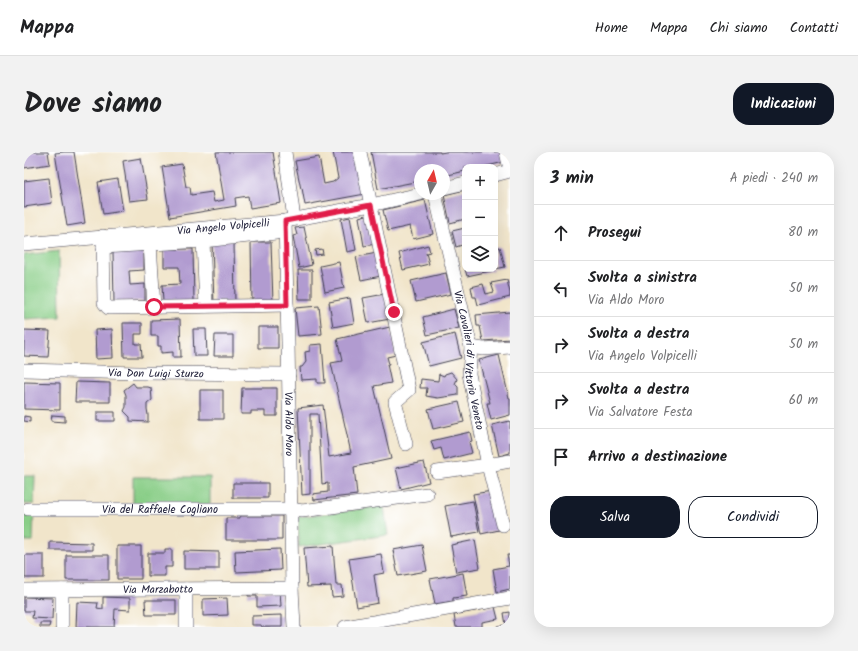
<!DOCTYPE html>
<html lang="it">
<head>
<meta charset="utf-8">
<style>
	body { margin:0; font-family:Kalam,sans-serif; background:#f2f2f2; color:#202124 }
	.controls { position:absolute; right:12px; top:12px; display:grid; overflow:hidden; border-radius:8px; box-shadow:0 4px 16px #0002 }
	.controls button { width:36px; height:36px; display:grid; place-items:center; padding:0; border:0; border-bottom:1px solid #e0e0e0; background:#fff; color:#202124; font:20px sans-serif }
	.compass { position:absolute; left:390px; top:12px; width:36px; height:36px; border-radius:50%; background:#fff; box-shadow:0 4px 16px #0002; rotate:8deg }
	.stop { position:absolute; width:12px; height:12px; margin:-9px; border:3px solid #e11d48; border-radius:50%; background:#fff }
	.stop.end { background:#e11d48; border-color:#fff; box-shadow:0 1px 4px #0008 }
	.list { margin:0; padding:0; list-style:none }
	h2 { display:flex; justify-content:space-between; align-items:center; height:52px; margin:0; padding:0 16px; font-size:17px }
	h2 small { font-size:13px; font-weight:400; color:#757577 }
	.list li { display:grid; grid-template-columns:26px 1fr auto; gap:12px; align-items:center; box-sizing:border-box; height:56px; padding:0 16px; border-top:1px solid #e0e0e0 }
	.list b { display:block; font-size:15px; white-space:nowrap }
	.list p { margin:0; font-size:13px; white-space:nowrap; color:#757577 }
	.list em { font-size:13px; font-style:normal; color:#757577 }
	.actions { display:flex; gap:8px; padding:12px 16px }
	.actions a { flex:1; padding:9px 0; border:1px solid #111827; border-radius:16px; text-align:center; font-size:14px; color:#111827 }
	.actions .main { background:#111827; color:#fff }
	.icon { flex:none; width:22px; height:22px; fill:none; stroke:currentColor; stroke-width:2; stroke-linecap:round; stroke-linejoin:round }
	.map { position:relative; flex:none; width:486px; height:475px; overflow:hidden; border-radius:16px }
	header { display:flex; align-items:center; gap:24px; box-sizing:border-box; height:56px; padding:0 20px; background:#fff; border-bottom:1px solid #e0e0e0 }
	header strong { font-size:19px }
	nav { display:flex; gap:22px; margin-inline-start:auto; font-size:14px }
	.intro { display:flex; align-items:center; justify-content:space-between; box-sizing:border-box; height:96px; padding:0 24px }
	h1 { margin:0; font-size:28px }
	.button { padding:10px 18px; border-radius:16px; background:#111827; color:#fff; font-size:14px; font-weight:700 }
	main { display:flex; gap:24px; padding:0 24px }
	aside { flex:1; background:#fff; border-radius:16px; box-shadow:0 4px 16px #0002 }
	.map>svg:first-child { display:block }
</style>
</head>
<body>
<header>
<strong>Mappa</strong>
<nav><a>Home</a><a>Mappa</a><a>Chi siamo</a><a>Contatti</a></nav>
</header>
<div class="intro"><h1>Dove siamo</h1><a class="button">Indicazioni</a></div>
<main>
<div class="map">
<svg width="486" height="475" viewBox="0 0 486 475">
	<rect width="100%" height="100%" fill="#fff"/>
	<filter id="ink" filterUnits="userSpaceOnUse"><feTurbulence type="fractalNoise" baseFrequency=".025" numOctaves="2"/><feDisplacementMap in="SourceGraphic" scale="8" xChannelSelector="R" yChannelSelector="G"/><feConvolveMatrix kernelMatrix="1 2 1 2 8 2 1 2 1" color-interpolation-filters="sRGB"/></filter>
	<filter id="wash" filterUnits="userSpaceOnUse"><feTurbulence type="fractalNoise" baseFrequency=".012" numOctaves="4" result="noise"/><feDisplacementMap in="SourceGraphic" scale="16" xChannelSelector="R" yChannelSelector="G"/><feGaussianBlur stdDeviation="0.9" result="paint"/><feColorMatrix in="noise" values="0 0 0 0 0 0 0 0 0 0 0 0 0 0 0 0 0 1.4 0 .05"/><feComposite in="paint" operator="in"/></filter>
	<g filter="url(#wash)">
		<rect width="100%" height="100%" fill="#f1e5ca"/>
		<!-- green -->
		<path fill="#89ce87" stroke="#567861" d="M35,99L36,165L0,167V103Z
			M0,324H11L10,352H0Z
			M109,325H186V353L109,352Z
			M360,354L364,383L275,395L274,365Z
			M10,362L9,389H0V363Z"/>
		<g id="blocks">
			<!-- building -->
			<path fill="#b19bd0" d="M0,0H24L26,12L0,16Z
				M40,0H50L61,71L43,74L31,1Z
				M192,0H249L257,51L226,56L224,44L211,46L212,54L146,65L138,15L158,12L162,35H166L167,43L188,40L190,50L200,48Z
				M309,0H333L341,42L281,53L278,36L277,37L271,9L295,5L300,32L309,30L314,26Z
				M347,0H416V1L422,0H477L480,10L459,15H441V19L420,24V18H396V29L354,37Z
				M117,6L124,47L105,49L99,9Z
				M25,26L28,51L0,55V29Z
				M94,27L99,59L79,62L74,30Z
				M441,38V67L426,71L420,43Z
				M401,48L409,82L389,87L386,74L364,79L359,58Z
				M346,62L352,92L340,94L335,65Z
				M326,65L332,98L323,100L317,67Z
				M280,75L288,113L275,116L269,84L273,83L271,76Z
				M441,76V92L432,95L428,79Z
				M188,89H210L211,153H190Z
				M227,90H247L249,151H228Z
				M404,93L406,100L402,101L405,112L379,118L375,101Z
				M476,95L481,115L471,117V96Z
				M140,97H169L170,150H139L138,133L156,132L155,115H140Z
				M298,97L299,102L292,103L291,98Z
				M120,99V118L105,119L106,133L121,132V149L90,150L89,100Z
				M353,101L357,124L337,128L332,105Z
				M315,110L320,136L301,140L296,114Z
				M441,117H470L471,118L443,124Z
				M274,118H288V147H275Z
				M422,121L427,142L392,150L387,129Z
				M483,128L486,141V145L454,153L452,145H449L447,135L459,132L462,142L470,140L467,131Z
				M361,142L366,167L344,171L339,146Z
				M326,146L330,171L309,175L305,150Z
				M295,154L298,182L274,184L271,156Z
				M430,157L435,176L403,183L399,165Z
				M486,160V187L459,189L456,174H453L452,163Z
				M156,167L157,205H149V200L137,201V194H134V184H127V168Z
				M99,171H118V182H111V192H117L118,205H100Z
				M234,175H254V196H234Z
				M366,175L372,203L363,205L365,212H363L367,231L350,234L367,307L330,315L333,343L290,348L289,342L304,340V331L298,332L294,262H286V342L278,343L274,256L299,253L305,305L327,301L307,211L318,209L313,187Z
				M88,177L89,206L72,207L71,178Z
				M169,177H182L183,204H170Z
				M0,178L26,179L24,205L0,204Z
				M431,182L437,206L405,214L399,190Z
				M191,183H209V204H190Z
				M298,192L301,231H293V227L277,228L276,215H278L282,210L281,200L286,199V193Z
				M475,203L485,246H486V263L467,268L463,251H466L455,208Z
				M427,220L433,227L431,232L434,235V243L414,246L402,244L403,236H396L397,227L414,229L415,222L420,224L421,222Z
				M0,230L36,231V258L0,257Z
				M52,230L86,231V250H51Z
				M109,231L112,235H124L127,236L128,248L123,252V257L124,263V270L106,269V265L100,259L102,255V243L100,238Z
				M218,236H253V264H241V259H227V262H217Z
				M176,238H199V267H176Z
				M435,250L440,270L409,277L404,257Z
				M73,260H91V269H73Z
				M28,263L41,264V270L27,269Z
				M0,264L6,265V270L0,269Z
				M486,269V301L475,304L468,273Z
				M446,280L448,289L445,290L448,301L420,308L417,296L410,298L407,289Z
				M400,310L405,330L377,337L372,316Z
				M209,331H244V346H209Z
				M468,339L475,378L457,382L449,342Z
				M449,349L455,380L427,385L421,354Z
				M216,364H258V388H202V366H216Z
				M451,388L456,416L432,420L427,393Z
				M26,390L68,391V398H26Z
				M398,393L403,419L374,424L369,398Z
				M93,394H117V427H93Z
				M309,394L312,433H318L319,444L308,445L307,434L283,435L280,396Z
				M141,397H148V415H141V424H124V401H141Z
				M256,397L257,418L212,420L211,399Z
				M160,399L195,400V417H160Z
				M357,402L360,421L350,423L354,451L333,455L325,407Z
				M1,403H20V426H1Z
				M42,403H85V428H42Z
				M483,403H486V437L473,440L469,417L485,414Z
				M439,421L443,444L429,446V449L411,452L406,427Z
				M256,439L257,454L233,455V444H224V440Z
				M0,445L29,446L28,467L8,466L9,459H0Z
				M79,445L106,446V458L91,457L90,475H52L53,450L74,451L73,456L79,457Z
				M203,446L204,463L179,464V447Z
				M121,448H152V463H122Z
				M471,455L474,467L458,470V475H432L430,463Z
				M486,460V475H473V474L482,473L480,461Z
				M258,463V475H238L237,473H228V464Z
				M16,471H26L25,475H16Z"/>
		</g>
	</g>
	<g filter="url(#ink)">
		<use href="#blocks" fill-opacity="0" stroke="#413f50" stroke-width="1"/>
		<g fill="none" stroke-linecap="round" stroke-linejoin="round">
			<defs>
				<g id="minor">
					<path d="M261,0L270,67"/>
					<path d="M336,0L385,238L371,250L382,292"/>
					<path d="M482,0L486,17"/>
					<path d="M471,23L486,19"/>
					<path d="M420,36L441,31"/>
					<path id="s1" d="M411,42L447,195L445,222L464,313L479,373"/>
					<path id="s2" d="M261,69L264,190L268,436L270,475"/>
					<path d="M79,84L80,151L84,156L263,153"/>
					<path d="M179,89L182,154"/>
					<path id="s3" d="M0,92L261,69L347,53L396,42"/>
					<path d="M126,92L130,155"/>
					<path d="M79,95L179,89L252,81"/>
					<path d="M447,195L459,197L486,195"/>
					<path id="s4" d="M0,218L114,221L265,222"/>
					<path d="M413,320L464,313L486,309"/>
					<path id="s5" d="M4,357H267L278,359L403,342"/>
					<path id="s6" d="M0,438L268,436"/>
					<path d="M38,475V438"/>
					<path d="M162,475V437"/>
					<path d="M321,475L486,446"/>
				</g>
			</defs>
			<!-- minor casing -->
			<use href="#minor" stroke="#413f50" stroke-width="14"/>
			<!-- minor -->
			<use href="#minor" stroke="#fff" stroke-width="13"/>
		</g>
	</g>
	<g fill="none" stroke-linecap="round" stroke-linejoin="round" filter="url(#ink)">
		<!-- route -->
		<path stroke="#e11d48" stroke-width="5" d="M130,155L263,153L261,69L347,53L370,160"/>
	</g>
	<g text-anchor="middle" stroke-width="4" stroke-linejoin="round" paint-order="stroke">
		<!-- street labels -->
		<g font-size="11" fill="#22223b" stroke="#fff">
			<text dy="4" stroke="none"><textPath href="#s3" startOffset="200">Via Angelo Volpicelli</textPath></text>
			<text dy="4" stroke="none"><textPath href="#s1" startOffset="170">Via Cavalieri di Vittorio Veneto</textPath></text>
			<text dy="4" stroke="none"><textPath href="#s4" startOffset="132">Via Don Luigi Sturzo</textPath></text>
			<text dy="4" stroke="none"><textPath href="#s2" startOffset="203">Via Aldo Moro</textPath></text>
			<text dy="4" stroke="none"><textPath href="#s5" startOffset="132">Via del Raffaele Cogliano</textPath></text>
			<text dy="4" stroke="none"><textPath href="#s6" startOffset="134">Via Marzabotto</textPath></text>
		</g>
	</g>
</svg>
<div class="controls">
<button>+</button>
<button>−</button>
<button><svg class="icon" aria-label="layers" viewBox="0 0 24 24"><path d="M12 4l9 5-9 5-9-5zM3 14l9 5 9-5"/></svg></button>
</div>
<svg class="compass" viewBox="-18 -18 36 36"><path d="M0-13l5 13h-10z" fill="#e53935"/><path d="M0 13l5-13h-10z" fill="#757577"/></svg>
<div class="stop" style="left:130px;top:155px"></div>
<div class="stop end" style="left:370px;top:160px"></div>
</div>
<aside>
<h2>3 min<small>A piedi · 240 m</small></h2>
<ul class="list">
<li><svg class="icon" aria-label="ahead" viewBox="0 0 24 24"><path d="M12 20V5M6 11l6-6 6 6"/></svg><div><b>Prosegui</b></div><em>80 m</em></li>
<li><svg class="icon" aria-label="left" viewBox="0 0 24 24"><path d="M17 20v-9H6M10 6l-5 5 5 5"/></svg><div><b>Svolta a sinistra</b><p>Via Aldo Moro</p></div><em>50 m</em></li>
<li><svg class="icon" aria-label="right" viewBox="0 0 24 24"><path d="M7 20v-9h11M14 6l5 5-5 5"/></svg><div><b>Svolta a destra</b><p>Via Angelo Volpicelli</p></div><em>50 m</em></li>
<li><svg class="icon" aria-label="right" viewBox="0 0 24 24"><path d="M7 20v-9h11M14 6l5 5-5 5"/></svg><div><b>Svolta a destra</b><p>Via Salvatore Festa</p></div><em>60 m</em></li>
<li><svg class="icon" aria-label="arrive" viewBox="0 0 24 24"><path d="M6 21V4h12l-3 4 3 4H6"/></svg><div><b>Arrivo a destinazione</b></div></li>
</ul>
<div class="actions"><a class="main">Salva</a><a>Condividi</a></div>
</aside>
</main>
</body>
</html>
